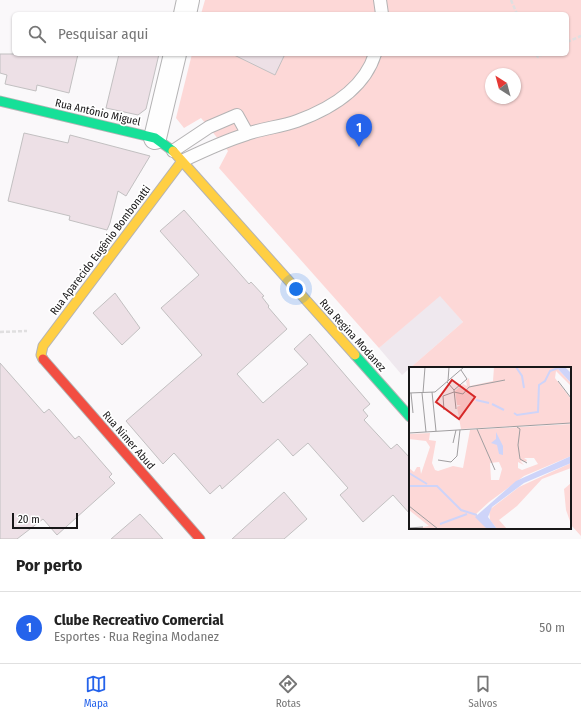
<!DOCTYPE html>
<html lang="pt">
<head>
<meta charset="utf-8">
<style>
	body { margin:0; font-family:"Fira Sans Condensed",sans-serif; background:#f6f6f6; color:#222 }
	.compass { position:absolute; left:485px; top:68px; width:36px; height:36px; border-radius:50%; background:#fff; box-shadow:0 1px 3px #0004; rotate:324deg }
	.scale { position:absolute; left:12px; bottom:10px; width:66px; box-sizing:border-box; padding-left:4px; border:2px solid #181718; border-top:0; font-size:11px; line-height:14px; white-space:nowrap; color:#181718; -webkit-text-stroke:3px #fff; paint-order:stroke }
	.you { position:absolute; left:296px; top:289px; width:14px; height:14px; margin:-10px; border:3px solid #fff; border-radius:50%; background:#1a73e8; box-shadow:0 0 0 6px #1a73e833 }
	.badge { display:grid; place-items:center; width:26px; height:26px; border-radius:50%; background:#2563eb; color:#fff; font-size:13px; font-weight:700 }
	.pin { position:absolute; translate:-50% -33px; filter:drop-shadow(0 1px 2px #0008) }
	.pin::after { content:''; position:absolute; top:21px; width:14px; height:12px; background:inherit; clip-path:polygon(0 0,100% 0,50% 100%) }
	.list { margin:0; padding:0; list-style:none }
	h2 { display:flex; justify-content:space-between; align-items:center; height:52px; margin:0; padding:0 16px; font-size:17px }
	h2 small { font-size:13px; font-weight:400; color:#767676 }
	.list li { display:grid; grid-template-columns:26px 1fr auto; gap:12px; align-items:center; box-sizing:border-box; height:72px; padding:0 16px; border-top:1px solid #e0e0e0 }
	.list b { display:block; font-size:15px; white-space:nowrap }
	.list p { margin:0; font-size:13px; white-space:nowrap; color:#767676 }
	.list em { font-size:13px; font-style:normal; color:#767676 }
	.icon { flex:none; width:22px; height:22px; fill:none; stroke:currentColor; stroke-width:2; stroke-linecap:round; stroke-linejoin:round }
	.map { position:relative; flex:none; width:581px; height:539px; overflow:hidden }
	.search { position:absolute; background:#fff; box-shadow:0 1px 3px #0004; left:12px; right:12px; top:12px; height:44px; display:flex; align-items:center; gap:10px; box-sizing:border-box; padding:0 14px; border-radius:6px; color:#767676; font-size:15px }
	.sheet { height:124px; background:#fff }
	nav { display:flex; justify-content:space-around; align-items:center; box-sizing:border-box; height:56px; border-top:1px solid #e0e0e0; background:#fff; font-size:11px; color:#767676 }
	nav a { display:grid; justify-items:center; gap:2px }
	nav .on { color:#2563eb }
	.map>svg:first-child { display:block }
</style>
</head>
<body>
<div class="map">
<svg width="581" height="539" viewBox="0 0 581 539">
	<rect width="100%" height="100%" fill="#faf8fa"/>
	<!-- built -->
	<path fill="#efe8ee" d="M440,295L463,322L402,375L379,348Z"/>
	<!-- green -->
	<path fill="#fdd8d7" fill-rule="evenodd" d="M205,0H581V536L570,524V368H410L463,322L440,296L379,348L219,168L228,151L201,118L184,128L176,118L192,54H567V14H201ZM491,74H515V98H491Z"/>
	<!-- building -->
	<path fill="#ede0e6" stroke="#c2c0c1" d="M0,54H78L69,93L37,85L36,91L5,84L7,75L0,73Z
		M119,54H159L146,109L138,115L106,108Z
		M232,54H285L275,75Z
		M24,133L68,143L70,135L150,156L126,196L118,191L110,223L107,230L69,220L70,216L8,201Z
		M184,210L249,284L251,282L264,296L262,297L269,306L268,307L287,329L237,374L263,403L308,364L294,349L310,334L370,404L363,410L368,416L364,420L391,449L397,444L410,458V514L393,495L363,522L340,495L348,488L308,443L293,456L278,439L222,489L220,485L210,494L174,453L163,464L126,421L202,355L161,308L199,275L160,231Z
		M115,293L140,328L122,345L93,313Z
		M0,363L44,413L49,409L75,439L79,436L112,474L109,477L115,483L57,535L43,519L17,539H0Z
		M284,492L307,519L284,539H232Z
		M140,514L163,539H111Z"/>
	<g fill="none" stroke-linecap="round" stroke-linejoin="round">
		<defs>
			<path id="lane" d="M380,0L382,14
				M173,151L209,127L237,115L247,133
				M182,161C203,151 224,141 247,134C263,128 281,127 297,121C330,109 364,89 375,54"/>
			<path id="street" d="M185,14L188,0
				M155,138L175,54"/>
			<path id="fast" d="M0,101L155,138L173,151
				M355,355L410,417"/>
			<path id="slow" d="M173,151L355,355
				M43,359L41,355L43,346L182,161"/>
			<path id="jam" d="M43,359L200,539"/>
		</defs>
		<!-- lane casing -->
		<use href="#lane" stroke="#b4b3b4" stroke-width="14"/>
		<!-- street casing -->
		<use href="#street" stroke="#b4b3b4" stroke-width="24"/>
		<!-- fast casing -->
		<use href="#fast" stroke="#b4b3b4" stroke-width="11"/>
		<!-- slow casing -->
		<use href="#slow" stroke="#b4b3b4" stroke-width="11"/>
		<!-- jam casing -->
		<use href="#jam" stroke="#b4b3b4" stroke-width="11"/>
		<!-- path -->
		<path stroke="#e0dfe0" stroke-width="2.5" stroke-dasharray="4 2" stroke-linecap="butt" d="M511,0L517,14
			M567,42L581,36
			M536,54L538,57L543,54
			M0,332L27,331"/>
		<!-- lane -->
		<use href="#lane" stroke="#fefefe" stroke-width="12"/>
		<!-- street -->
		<use href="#street" stroke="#fefefe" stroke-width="22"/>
		<!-- fast -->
		<use href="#fast" stroke="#16e098" stroke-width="9"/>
		<!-- slow -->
		<use href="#slow" stroke="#ffcf43" stroke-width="9"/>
		<!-- jam -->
		<use href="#jam" stroke="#f24e42" stroke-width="9"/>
	</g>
	<g text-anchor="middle" stroke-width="3.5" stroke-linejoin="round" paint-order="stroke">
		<!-- street labels -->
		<g font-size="11" fill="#181718" stroke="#fff">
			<text transform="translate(98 112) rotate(13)" y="4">Rua Antônio Miguel</text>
			<text transform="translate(100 250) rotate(-53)" y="4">Rua Aparecido Eugênio Bombonatti</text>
			<text transform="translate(353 335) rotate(48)" y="4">Rua Regina Modanez</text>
			<text transform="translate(129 440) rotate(49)" y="4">Rua Nimer Abud</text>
		</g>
	</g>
	<!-- overview -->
	<g transform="translate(409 367)">
		<rect width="162" height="162" fill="#faf8fa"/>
		<path d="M85,0H147L162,16V19L147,4L146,11L162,32V56L52,62L48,40L52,38H48L46,24L54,17L58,19L57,14L60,11L61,19L84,14ZM162,57V89L115,109L80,135L67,147L78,162H3L20,159L0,143V101L5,105L8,100H11L12,107L21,80L17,74L0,72V67L21,66L20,73L27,74L23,96L26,103L29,104L44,99L54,101L61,63ZM115,91H125L129,97L113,103L109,101V95L115,98L111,94L117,95L118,93ZM90,95L93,102L90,113H82L81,96ZM162,96V101L133,112L108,139L90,153L98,162H88L81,153L80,143L110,120ZM162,116V157L157,143L155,122Z" fill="#fdd8d7" fill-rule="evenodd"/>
		<path d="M147,0H156L162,6V16ZM87,65L94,79V88L90,87L88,78L82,76L87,72ZM162,89V96L115,116L83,140L79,150L88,162H78L66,150L107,114Z" fill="#ced4f9"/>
		<path fill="none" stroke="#ced4f9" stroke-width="2" d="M107,0L113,9L115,21M67,33L80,36M83,37L95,43M105,46L108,48L129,45L130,18L136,14L141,4L152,0M0,106L18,117M0,119H28L52,143L68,148M162,122V142M31,157L58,147"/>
		<path fill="none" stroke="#a09ea0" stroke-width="1" d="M0,6V26M39,14L40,0M149,14L162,31M38,15L45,23L47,42M45,23L58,12L52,3M23,25L27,64M45,25L54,27L60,20L96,13M0,26L26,25L55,0M2,26L4,46M13,26L17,65M14,26L16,0M35,43L34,29L45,25M108,60L111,62L109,78L111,92L118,96M68,62L86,103M0,66L162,56M44,76L47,63M29,93L42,95L48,89L51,63M0,139L29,162M0,161L14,160"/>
		<path fill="#d62828" fill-opacity="0.15" stroke="#d62828" stroke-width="2" d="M43,13L66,30L50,52L27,35Z"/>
		<rect width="162" height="162" fill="none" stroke="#181718" stroke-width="2"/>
	</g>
</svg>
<svg class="compass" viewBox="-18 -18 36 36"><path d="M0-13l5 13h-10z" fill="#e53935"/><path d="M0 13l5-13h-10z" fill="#767676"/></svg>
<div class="scale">20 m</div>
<div class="you"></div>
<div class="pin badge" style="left:359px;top:147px">1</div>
<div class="search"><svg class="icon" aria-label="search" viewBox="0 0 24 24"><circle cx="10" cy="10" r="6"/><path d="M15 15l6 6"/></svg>Pesquisar aqui</div>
</div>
<section class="sheet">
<h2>Por perto<small></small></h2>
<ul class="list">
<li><span class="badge">1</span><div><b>Clube Recreativo Comercial</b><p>Esportes · Rua Regina Modanez</p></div><em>50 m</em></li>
</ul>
</section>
<nav>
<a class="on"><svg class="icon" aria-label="map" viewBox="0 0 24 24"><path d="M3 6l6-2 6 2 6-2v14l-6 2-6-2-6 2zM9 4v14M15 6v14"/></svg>Mapa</a>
<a><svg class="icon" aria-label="directions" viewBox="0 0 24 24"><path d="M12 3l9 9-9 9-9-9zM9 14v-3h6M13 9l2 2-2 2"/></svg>Rotas</a>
<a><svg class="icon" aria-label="saved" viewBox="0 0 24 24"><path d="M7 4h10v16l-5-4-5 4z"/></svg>Salvos</a>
</nav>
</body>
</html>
